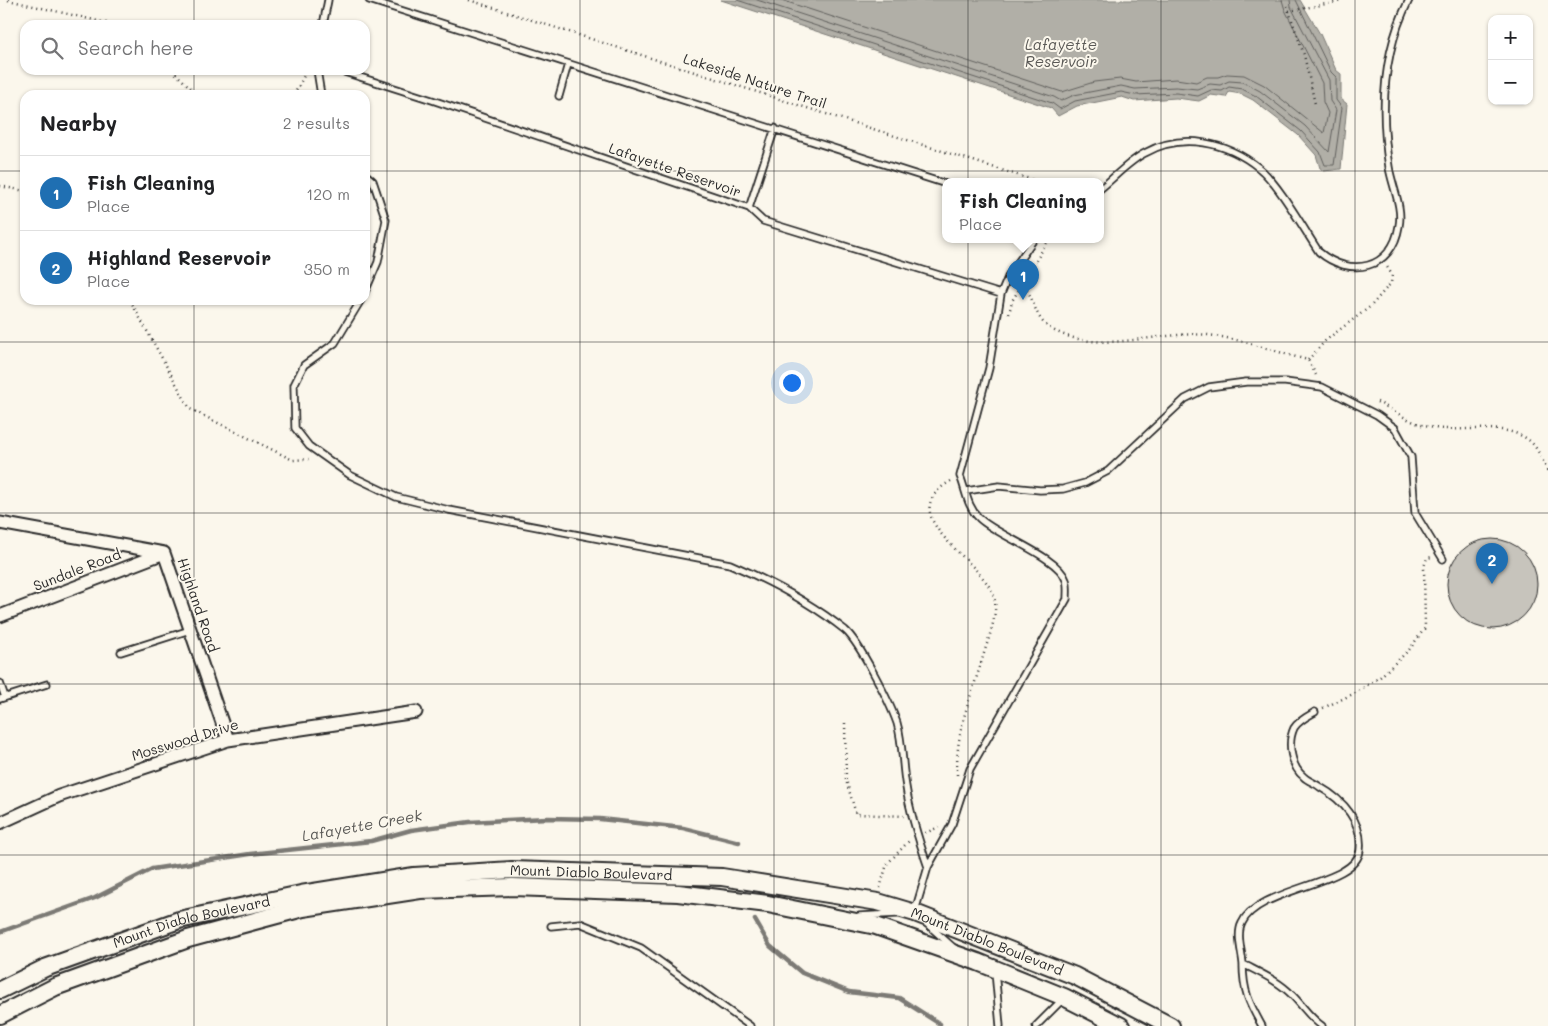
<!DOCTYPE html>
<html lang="en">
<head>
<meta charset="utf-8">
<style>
	body { margin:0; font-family:Mali,sans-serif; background:#f6f6f6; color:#202124 }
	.controls { position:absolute; right:15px; top:15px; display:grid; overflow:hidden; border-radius:10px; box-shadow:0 1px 4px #0004 }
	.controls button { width:45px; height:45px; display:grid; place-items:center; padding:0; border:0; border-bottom:1px solid #e0e0e0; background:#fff; color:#202124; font:25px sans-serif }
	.you { position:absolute; left:791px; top:382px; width:18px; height:18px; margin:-12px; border:4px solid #fff; border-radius:50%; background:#1a73e8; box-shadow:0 0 0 8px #1a73e833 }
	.badge { display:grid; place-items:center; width:32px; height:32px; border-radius:50%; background:#1f6fb2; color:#fff; font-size:16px; font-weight:700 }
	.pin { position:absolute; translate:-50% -41px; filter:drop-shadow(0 1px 2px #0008) }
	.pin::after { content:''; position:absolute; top:26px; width:18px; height:15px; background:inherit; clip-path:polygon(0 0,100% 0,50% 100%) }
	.popup { position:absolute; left:942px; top:178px; width:162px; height:65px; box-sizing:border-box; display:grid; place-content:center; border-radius:10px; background:#fff; filter:drop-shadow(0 1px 4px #0005); font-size:16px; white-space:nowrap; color:#757577 }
	.popup b { font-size:19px; color:#202124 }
	.popup::after { content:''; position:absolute; left:50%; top:100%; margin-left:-10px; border:10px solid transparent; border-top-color:#fff }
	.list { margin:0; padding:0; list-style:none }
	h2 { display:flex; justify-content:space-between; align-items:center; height:65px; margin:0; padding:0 20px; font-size:21px }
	h2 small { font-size:16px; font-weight:400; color:#757577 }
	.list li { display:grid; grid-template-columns:32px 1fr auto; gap:15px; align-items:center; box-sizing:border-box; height:75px; padding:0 20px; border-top:1px solid #e0e0e0 }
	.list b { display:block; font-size:19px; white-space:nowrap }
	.list p { margin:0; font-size:16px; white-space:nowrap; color:#757577 }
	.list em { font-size:16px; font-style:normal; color:#757577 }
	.icon { flex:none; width:28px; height:28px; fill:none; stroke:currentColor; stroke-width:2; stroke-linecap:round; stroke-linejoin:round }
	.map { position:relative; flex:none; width:1548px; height:1026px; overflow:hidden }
	.search { position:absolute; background:#fff; box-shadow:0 1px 4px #0004; left:20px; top:20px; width:350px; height:55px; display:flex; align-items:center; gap:12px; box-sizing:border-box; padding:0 18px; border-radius:15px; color:#757577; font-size:19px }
	.panel { position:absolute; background:#fff; box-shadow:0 1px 4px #0004; left:20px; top:90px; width:350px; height:215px; border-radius:15px }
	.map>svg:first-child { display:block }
</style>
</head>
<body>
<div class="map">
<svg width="1548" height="1026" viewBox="0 0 1548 1026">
	<rect width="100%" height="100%" fill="#fbf7ec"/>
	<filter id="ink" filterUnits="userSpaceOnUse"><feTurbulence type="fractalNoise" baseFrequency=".02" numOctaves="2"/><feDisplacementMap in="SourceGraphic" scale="10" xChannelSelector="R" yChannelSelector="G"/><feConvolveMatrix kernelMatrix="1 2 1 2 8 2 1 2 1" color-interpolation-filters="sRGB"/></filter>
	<g filter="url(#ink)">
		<!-- water -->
		<path fill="#b1afa7" stroke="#7b7a75" d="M721,0H1300L1320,34L1336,70L1341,74V99L1347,104L1341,169L1324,171L1320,168L1316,155L1298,135L1253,100L1241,94L1229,92L1226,97L1211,95L1199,101L1176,98L1134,101L1122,97L1077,106L1058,116L1051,108Z"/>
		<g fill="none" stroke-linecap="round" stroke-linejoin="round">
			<!-- shore -->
			<path stroke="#61605d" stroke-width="1" d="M737,0L1052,103L1060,109L1075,101L1121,92L1135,95L1176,93L1198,96L1211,90L1222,91L1229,87L1242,89L1256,96L1301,131L1320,152L1325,165H1334L1342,108L1336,100V77L1331,72L1296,0
				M757,0L1054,97L1061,101L1074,95L1121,86L1135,89L1176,87L1197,89L1210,84L1220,85L1229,81L1243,82L1260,91L1305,126L1329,152L1336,110L1330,101L1329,80L1291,7L1290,0
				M781,0L1062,92L1094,82L1120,79L1136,82L1176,79L1196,82L1207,77H1218L1227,74L1244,75L1264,85L1324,133L1328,113L1323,102L1322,83L1285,10L1282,0"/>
			<!-- stream -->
			<path stroke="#7b7a75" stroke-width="4.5" d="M755,920L770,946L802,973L849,992L899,998L940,1024
				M0,932L95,898L152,869L250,854L371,841L411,830L470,822L547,818L600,819L683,828L739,842"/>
		</g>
		<!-- building -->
		<path fill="#c7c4bc" stroke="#2b2b2b" d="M1447 584a45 45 0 1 1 90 0a45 45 0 1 1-90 0Z"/>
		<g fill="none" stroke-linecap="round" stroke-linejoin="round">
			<defs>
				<path id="lane" d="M369,0L946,184
					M323,25L328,0
					M317,70L321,95
					M338,70L432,100L749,208L763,221L1001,294
					M559,96L568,64
					M365,174L373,181L386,220L378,262L365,292
					M1100,189C1115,177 1129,161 1145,153C1183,132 1227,142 1259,168C1278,183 1305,231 1319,252C1350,278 1392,270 1399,226C1403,207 1392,186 1389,167C1380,111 1383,51 1409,0
					M749,208L775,128
					M361,300L335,343L304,365L294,385L295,428L309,446L350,475L396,497L449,510L730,564C770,581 810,602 845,630C860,643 890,703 897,723C903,743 902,766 906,787C910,814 919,841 928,867
					M966,491L999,486L1040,490L1063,489L1085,483L1108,471L1185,399L1209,387L1246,382H1285L1322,387L1377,415L1395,428L1411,457L1415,513L1443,559
					M121,652L190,630
					M0,683L5,697
					M0,699L47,684
					M1315,712C1308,716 1298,721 1294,728C1287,743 1291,767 1304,777C1308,781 1315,783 1320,787C1343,800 1363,822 1360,850C1357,885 1258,887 1242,923C1236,934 1242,952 1243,964C1260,973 1279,981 1292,995C1304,1007 1308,1016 1322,1026
					M915,911L928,867L952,824L970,769L1067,599C1067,594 1068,585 1066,580C1058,556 997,536 979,518C967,507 966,490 960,476L989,368L1001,294L1008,277L1034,239
					M859,916L897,914
					M927,924L954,948
					M551,926L580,923L641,948L750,1026
					M1243,964C1243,991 1249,1003 1262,1026
					M995,971L1000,1026
					M1036,1026L1063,999"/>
				<path id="street" d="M0,523L164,553L228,740
					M0,616L164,553
					M0,823L59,796L228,740L416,712"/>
				<g id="secondary">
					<path id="s1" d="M0,990L45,968L179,920L301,894L414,876L512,870L722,877L878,902L915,913L1075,976L1171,1026"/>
					<path d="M0,1015L55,987L188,939L303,908L420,890L513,887L678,893L768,904L876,926L978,962L1064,997L1121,1026"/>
				</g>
			</defs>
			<!-- lane casing -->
			<use href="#lane" stroke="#2b2b2b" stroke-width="9"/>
			<!-- street casing -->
			<use href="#street" stroke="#2b2b2b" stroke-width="15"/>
			<!-- secondary casing -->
			<use href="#secondary" stroke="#2b2b2b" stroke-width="20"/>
			<!-- path -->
			<path stroke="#2b2b2b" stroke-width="2.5" stroke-dasharray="1 4" stroke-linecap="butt" d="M8,0L115,25
				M469,0L1036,181
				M1287,6L1304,55L1315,104
				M1289,11L1342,1
				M172,70L198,95
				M294,95L307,70
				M0,186L25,191
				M1016,280C1037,291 1030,318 1053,330C1103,356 1157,330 1208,335C1243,339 1275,352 1308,360L1317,377
				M130,300L190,409L293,460L309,459
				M1009,314L1012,301L1049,239
				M1308,360L1326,340L1371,306L1391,283L1392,275L1386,265
				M1377,402C1394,410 1410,423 1429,427C1460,434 1506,420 1531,442C1539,450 1543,462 1548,472
				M951,481C886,518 989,561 995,601C997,619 987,642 982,660C974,687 963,714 959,741C957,752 957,764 957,775
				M1323,708L1355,693L1380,677L1409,650L1425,628L1424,567L1427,558L1432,557
				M845,723L846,780L856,814L904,816
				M925,833L939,827
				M880,888L887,864L909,841"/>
			<!-- lane -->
			<use href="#lane" stroke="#fbf7ec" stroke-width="5.5"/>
			<!-- street -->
			<use href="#street" stroke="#fbf7ec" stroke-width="11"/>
			<!-- secondary -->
			<use href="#secondary" stroke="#fbf7ec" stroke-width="16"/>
		</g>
	</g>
	<!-- grid -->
	<path fill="none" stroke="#2b2b2b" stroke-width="1" stroke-opacity="0.55" d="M194,0V25M387,0V1026M580,0V1026M774,0V1026M968,0V1026M1161,0V1026M1355,0V1026M194,70V95M0,171H25M365,171H1548M194,300V1026M0,342H1548M0,513H1548M0,684H1548M0,855H1548"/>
	<g text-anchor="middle" stroke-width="4" stroke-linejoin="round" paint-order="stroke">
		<!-- street labels -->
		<g font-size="14" fill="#2b2b2b" stroke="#fbf7ec">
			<text transform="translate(755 81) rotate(18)" y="5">Lakeside Nature Trail</text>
			<text transform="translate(675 170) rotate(19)" y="5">Lafayette Reservoir</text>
			<text transform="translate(77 570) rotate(-21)" y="5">Sundale Road</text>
			<text transform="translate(198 605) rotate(71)" y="5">Highland Road</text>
			<text transform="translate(185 740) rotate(-17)" y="5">Mosswood Drive</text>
			<text dy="5" stroke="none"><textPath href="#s1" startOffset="609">Mount Diablo Boulevard</textPath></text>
			<text dy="5" stroke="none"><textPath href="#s1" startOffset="204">Mount Diablo Boulevard</textPath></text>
			<text dy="5" stroke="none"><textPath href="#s1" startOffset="1014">Mount Diablo Boulevard</textPath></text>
		</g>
		<!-- water labels -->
		<g font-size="15" font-style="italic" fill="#5a5956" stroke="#fbf7ec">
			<text x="1061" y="50">Lafayette<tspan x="1061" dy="17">Reservoir</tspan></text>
			<text transform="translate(362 826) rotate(-10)" y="5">Lafayette Creek</text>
		</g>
	</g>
</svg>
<div class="controls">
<button>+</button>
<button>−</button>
</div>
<div class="you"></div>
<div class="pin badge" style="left:1023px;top:300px">1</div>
<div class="popup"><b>Fish Cleaning</b>Place</div>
<div class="pin badge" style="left:1492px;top:584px">2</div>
<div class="search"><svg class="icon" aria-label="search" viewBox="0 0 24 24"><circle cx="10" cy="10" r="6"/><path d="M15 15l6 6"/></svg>Search here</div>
<section class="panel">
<h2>Nearby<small>2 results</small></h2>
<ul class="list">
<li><span class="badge">1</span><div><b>Fish Cleaning</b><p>Place</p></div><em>120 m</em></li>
<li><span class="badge">2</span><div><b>Highland Reservoir</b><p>Place</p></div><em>350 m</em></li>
</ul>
</section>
</div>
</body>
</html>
